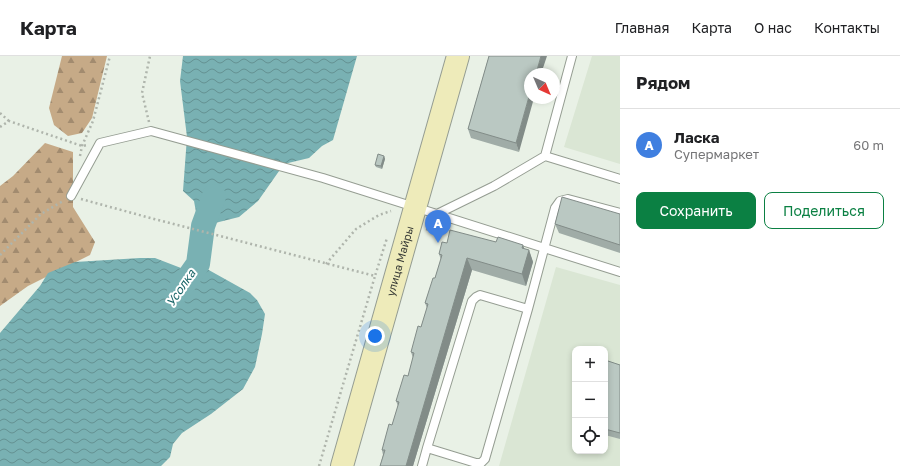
<!DOCTYPE html>
<html lang="ru">
<head>
<meta charset="utf-8">
<style>
	body { margin:0; font-family:"Golos Text",sans-serif; background:#f6f6f6; color:#202124 }
	.controls { position:absolute; right:12px; bottom:12px; display:grid; overflow:hidden; border-radius:8px; box-shadow:0 2px 6px #0003 }
	.controls button { width:36px; height:36px; display:grid; place-items:center; padding:0; border:0; border-bottom:1px solid #e0e0e0; background:#fff; color:#202124; font:20px sans-serif }
	.compass { position:absolute; left:524px; top:12px; width:36px; height:36px; border-radius:50%; background:#fff; box-shadow:0 2px 6px #0003; rotate:136deg }
	.you { position:absolute; left:375px; top:280px; width:14px; height:14px; margin:-10px; border:3px solid #fff; border-radius:50%; background:#1a73e8; box-shadow:0 0 0 6px #1a73e833 }
	.badge { display:grid; place-items:center; width:26px; height:26px; border-radius:50%; background:#0b8043; color:#fff; font-size:13px; font-weight:700 }
	.pin { position:absolute; translate:-50% -33px; filter:drop-shadow(0 1px 2px #0008) }
	.pin::after { content:''; position:absolute; top:21px; width:14px; height:12px; background:inherit; clip-path:polygon(0 0,100% 0,50% 100%) }
	.list { margin:0; padding:0; list-style:none }
	h2 { display:flex; justify-content:space-between; align-items:center; height:52px; margin:0; padding:0 16px; font-size:17px }
	h2 small { font-size:13px; font-weight:400; color:#757577 }
	.list li { display:grid; grid-template-columns:26px 1fr auto; gap:12px; align-items:center; box-sizing:border-box; height:72px; padding:0 16px; border-top:1px solid #e0e0e0 }
	.list b { display:block; font-size:15px; white-space:nowrap }
	.list p { margin:0; font-size:13px; white-space:nowrap; color:#757577 }
	.list em { font-size:13px; font-style:normal; color:#757577 }
	.actions { display:flex; gap:8px; padding:12px 16px }
	.actions a { flex:1; padding:9px 0; border:1px solid #0b8043; border-radius:8px; text-align:center; font-size:14px; color:#0b8043 }
	.actions .main { background:#0b8043; color:#fff }
	.icon { flex:none; width:22px; height:22px; fill:none; stroke:currentColor; stroke-width:2; stroke-linecap:round; stroke-linejoin:round }
	.map { position:relative; flex:none; width:620px; height:410px; overflow:hidden }
	header { display:flex; align-items:center; gap:24px; box-sizing:border-box; height:56px; padding:0 20px; background:#fff; border-bottom:1px solid #e0e0e0 }
	header strong { font-size:19px }
	nav { display:flex; gap:22px; margin-inline-start:auto; font-size:14px }
	main { display:flex }
	aside { flex:1; background:#fff }
	.map>svg:first-child { display:block }
</style>
</head>
<body>
<header>
<strong>Карта</strong>
<nav><a>Главная</a><a>Карта</a><a>О нас</a><a>Контакты</a></nav>
</header>
<main>
<div class="map">
<svg width="620" height="410" viewBox="0 0 620 410">
	<defs>
		<pattern id="forest-firs" width="22" height="20" patternUnits="userSpaceOnUse"><rect width="22" height="20" fill="#c6aa87"/><path d="M5 1l3.5 6h-7zM16 11l3.5 6h-7z" fill="#a28b6f"/></pattern>
		<pattern id="water-waves" width="16" height="10" patternUnits="userSpaceOnUse"><rect width="16" height="10" fill="#79b1b3"/><path d="M0 5q4-4 8 0t8 0" fill="none" stroke="#649192"/></pattern>
	</defs>
	<rect width="100%" height="100%" fill="#e9f1e6"/>
	<!-- built -->
	<path fill="#dae6d4" fill-rule="evenodd" d="M592,0H620V108L564,91Z
		M556,211L620,229V410H499ZM575,293H605V395H575Z"/>
	<!-- forest -->
	<path fill="url(#forest-firs)" d="M62,0H107L92,62L82,77L68,80L54,69L49,52Z
		M45,87L73,96V151L95,186L90,199L28,230L0,250V130L13,120Z"/>
	<!-- water -->
	<path fill="url(#water-waves)" d="M183,0H357L333,84L322,90L309,102L284,108L258,145L239,161L203,170L197,162L194,145L183,135L187,81L180,25Z
		M140,202H155L181,212L198,208L250,237L257,244L265,258L262,278L255,311L243,333L211,358L182,377L173,388L170,401L161,410H0V277L40,230L48,217L75,206Z"/>
	<g fill="none" stroke-linecap="round" stroke-linejoin="round">
		<!-- river -->
		<path stroke="#79b1b3" stroke-width="24" d="M179,235L198,208L203,170L214,140"/>
		<defs>
			<path id="lane" d="M545,100L572,0
				M71,140L100,87L151,75L323,122L620,216
				M437,158L494,130L545,100L620,123
				M427,392L472,245L476,241L480,239L528,253
				M422,410L427,392L476,407H481L485,403L528,253L555,152L560,145L568,143L620,157"/>
			<g id="secondary">
				<path id="s1" d="M342,410L458,0"/>
			</g>
		</defs>
		<!-- lane casing -->
		<use href="#lane" stroke="#959d92" stroke-width="10"/>
		<!-- secondary casing -->
		<use href="#secondary" stroke="#959d92" stroke-width="24"/>
		<!-- path -->
		<path stroke="#afb5ac" stroke-width="2.5" stroke-dasharray="2 3" stroke-linecap="butt" d="M0,57L9,65
			M149,66L142,37L150,0
			M0,71L9,65L82,90L88,89
			M80,100L82,90L93,65L110,0
			M81,143L154,163L375,220L387,182
			M426,173L430,174L434,166
			M0,199L41,158L63,145
			M326,208L356,173L379,159L391,155
			M319,410L375,220"/>
		<!-- lane -->
		<use href="#lane" stroke="#fff" stroke-width="8"/>
		<!-- secondary -->
		<use href="#secondary" stroke="#eeebba" stroke-width="22"/>
	</g>
	<!-- wall -->
	<path fill="#a0aca7" d="M489,0L519,96L471,82L468,73Z
		M384,100L385,103L382,113L376,111L375,109Z
		M620,158V197L559,177L555,168Z
		M447,187L529,194L533,206L526,230L472,214L413,410H380L383,399L382,394L392,369L398,350L396,345L408,320L413,302L411,296L421,271L427,252L425,247L435,222L441,204L439,198Z
		M605,304L620,309V383L605,379Z"/>
	<!-- shaded-wall -->
	<path fill="#828c88" d="M541,0H547L541,18H536Z
		M530,37V42H534L519,96L516,87Z
		M384,100L385,103L382,113L381,110Z
		M523,189L527,200L529,194L533,206L526,230L522,218V192Z
		M467,202L472,214L413,410H406Z"/>
	<!-- building -->
	<path fill="#bac8c2" stroke="#828c88" d="M489,0H541L536,18H530V37L516,87L468,73Z
		M378,98L384,100L381,110L375,109Z
		M562,141L620,158V189L555,168Z
		M450,174L496,186L498,181L523,189L522,192L529,194L522,218L467,202L406,410H380L385,394H382L389,368L392,369L399,346L396,345L404,319L408,320L414,297L411,296L418,270L421,271L428,248L425,247L433,222H435L442,199L439,198L442,186L447,187Z
		M605,304L620,309V377L605,373Z"/>
	<g text-anchor="middle" stroke-width="4" stroke-linejoin="round" paint-order="stroke">
		<!-- street labels -->
		<g font-size="11" fill="#363935" stroke="#fff">
			<text dy="4" stroke="none"><textPath href="#s1" startOffset="213">улица Майры</textPath></text>
		</g>
		<!-- water labels -->
		<g font-size="12" font-style="italic" fill="#166366" stroke="#fff">
			<text transform="translate(181 232) rotate(-56)" y="4">Усолка</text>
		</g>
	</g>
</svg>
<div class="controls">
<button>+</button>
<button>−</button>
<button><svg class="icon" aria-label="locate" viewBox="0 0 24 24"><circle cx="12" cy="12" r="6"/><path d="M12 2v4M12 18v4M2 12h4M18 12h4"/></svg></button>
</div>
<svg class="compass" viewBox="-18 -18 36 36"><path d="M0-13l5 13h-10z" fill="#e53935"/><path d="M0 13l5-13h-10z" fill="#757577"/></svg>
<div class="you"></div>
<div class="pin badge" style="left:438px;top:187px;background:#3f7fe0">A</div>
</div>
<aside>
<h2>Рядом<small></small></h2>
<ul class="list">
<li><span class="badge" style="background:#3f7fe0">A</span><div><b>Ласка</b><p>Супермаркет</p></div><em>60 m</em></li>
</ul>
<div class="actions"><a class="main">Сохранить</a><a>Поделиться</a></div>
</aside>
</main>
</body>
</html>
